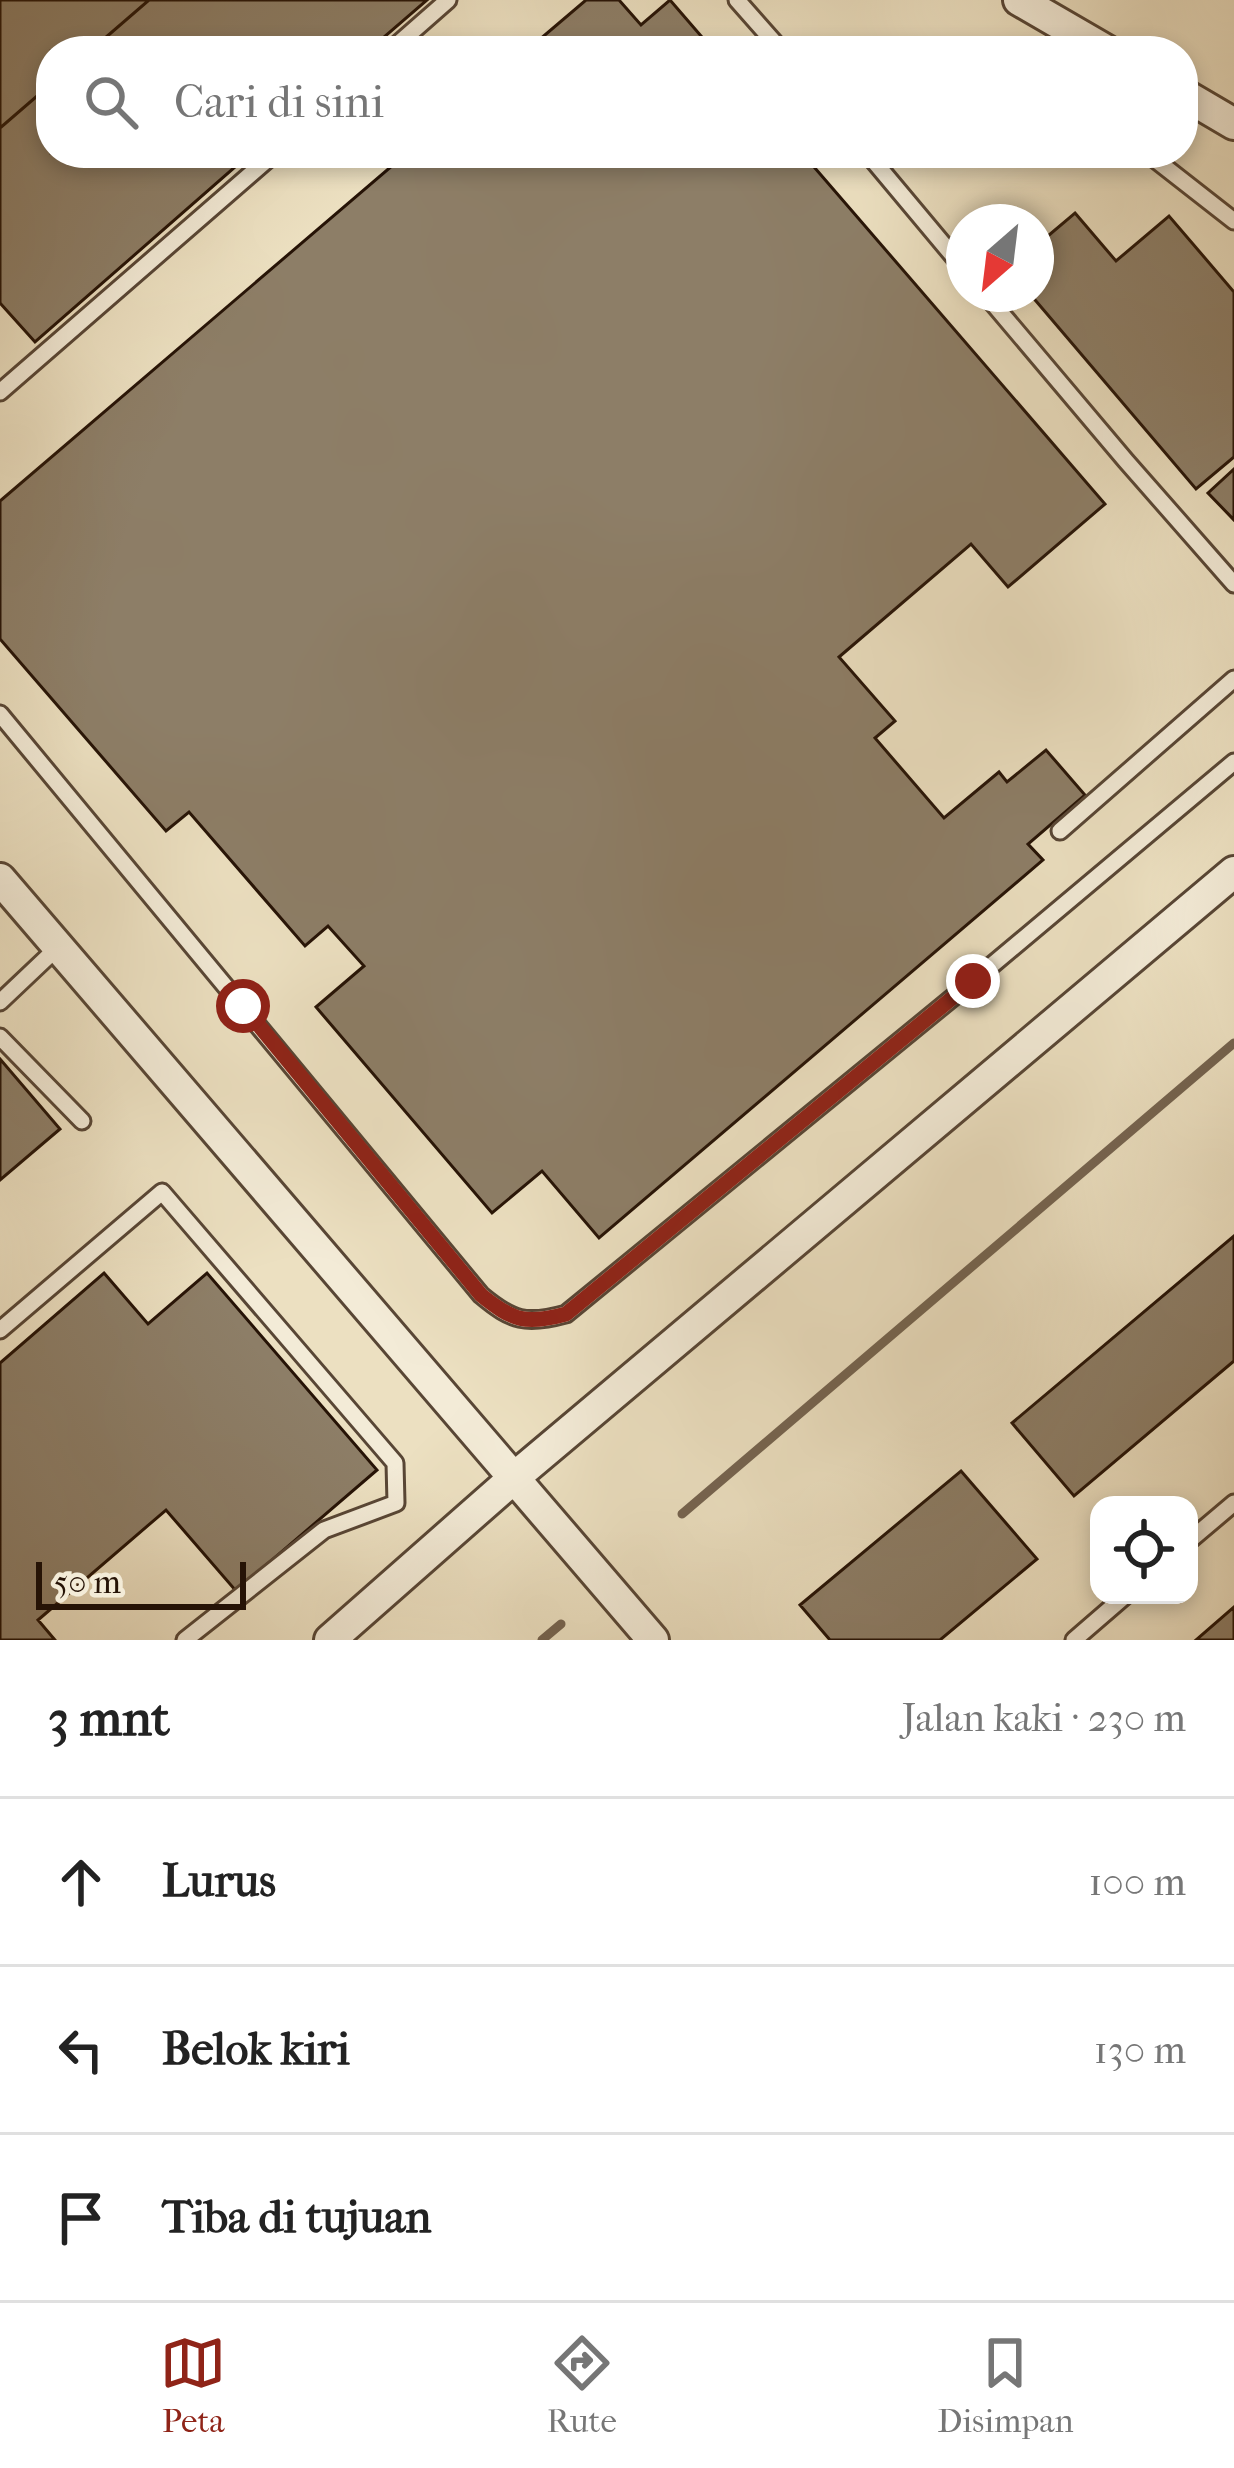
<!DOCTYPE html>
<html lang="id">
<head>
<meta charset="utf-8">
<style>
	body { margin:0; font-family:"IM FELL French Canon",serif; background:#f6f6f6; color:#222 }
	.controls { position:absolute; right:36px; bottom:36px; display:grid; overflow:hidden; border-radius:24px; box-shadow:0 6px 18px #0003 }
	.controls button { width:108px; height:108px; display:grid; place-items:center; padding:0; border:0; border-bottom:3px solid #e0e0e0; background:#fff; color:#222; font:60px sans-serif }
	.compass { position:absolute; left:946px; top:204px; width:108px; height:108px; border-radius:50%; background:#fff; box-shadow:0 6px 18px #0003; rotate:208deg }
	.scale { position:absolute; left:36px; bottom:30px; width:210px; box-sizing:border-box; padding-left:12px; border:6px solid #261306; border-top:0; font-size:33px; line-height:42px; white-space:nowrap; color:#261306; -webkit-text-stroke:9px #f3ebd7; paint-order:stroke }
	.stop { position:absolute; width:36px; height:36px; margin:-27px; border:9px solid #8f2418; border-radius:50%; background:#fff }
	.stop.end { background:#8f2418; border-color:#fff; box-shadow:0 3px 12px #0008 }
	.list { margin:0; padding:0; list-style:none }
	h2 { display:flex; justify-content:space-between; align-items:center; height:156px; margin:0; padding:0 48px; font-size:51px }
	h2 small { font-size:39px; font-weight:400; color:#767676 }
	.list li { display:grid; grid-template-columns:78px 1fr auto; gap:36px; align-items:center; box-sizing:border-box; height:168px; padding:0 48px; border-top:3px solid #e0e0e0 }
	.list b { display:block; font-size:45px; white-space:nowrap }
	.list em { font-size:39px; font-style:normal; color:#767676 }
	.icon { flex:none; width:66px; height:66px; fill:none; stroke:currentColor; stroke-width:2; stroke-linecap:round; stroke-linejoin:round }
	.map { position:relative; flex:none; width:1234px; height:1640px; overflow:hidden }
	.search { position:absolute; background:#fff; box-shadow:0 6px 18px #0003; left:36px; right:36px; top:36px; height:132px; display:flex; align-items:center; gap:30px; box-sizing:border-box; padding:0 42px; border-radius:48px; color:#767676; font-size:45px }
	.sheet { height:660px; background:#fff }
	nav { display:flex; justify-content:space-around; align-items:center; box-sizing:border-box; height:168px; border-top:3px solid #e0e0e0; background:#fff; font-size:33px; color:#767676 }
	nav a { display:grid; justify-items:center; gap:6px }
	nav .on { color:#8f2418 }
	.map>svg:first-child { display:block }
</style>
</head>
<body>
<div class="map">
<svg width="1234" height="1640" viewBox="0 0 1234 1640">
	<rect width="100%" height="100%" fill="#ece0c1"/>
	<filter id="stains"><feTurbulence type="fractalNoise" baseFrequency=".00167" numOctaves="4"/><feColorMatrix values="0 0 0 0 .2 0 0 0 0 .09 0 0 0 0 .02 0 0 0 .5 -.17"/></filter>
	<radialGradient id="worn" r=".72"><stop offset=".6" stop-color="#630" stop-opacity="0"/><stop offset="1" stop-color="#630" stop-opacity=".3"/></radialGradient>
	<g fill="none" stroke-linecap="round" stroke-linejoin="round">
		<!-- stream -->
		<path stroke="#756450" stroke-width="9" d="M682,1514L1234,1043
			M542,1640L561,1624"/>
	</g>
	<!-- building -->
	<path fill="#8d7e67" stroke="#261306" stroke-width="3" d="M0,0H149L90,51H51V84L0,128Z
		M149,0H427L368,51H90Z
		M586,0H619L641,25L670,0L714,51H526Z
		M51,84V153H251L35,342L0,303V128Z
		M407,153H802L1105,504L1008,587L971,544L839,657L895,721L875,738L944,818L999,772L1007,782L1046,750L1085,795L1028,844L1043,860L599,1238L542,1171L492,1213L316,1007L364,966L328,926L305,946L189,812L166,831L0,639V501Z
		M1075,213L1116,261L1169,216L1234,292V457L1196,489L1030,294H1036V246Z
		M1234,469V520L1208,493Z
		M0,1059L60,1129L0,1180Z
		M1234,1236V1361L1074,1496L1012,1423Z
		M104,1273L148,1324L207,1273L377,1470L236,1591L166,1510L38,1620L55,1640H0V1363Z
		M961,1471L1037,1559L940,1640H830L800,1605Z
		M1234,1607V1640H1196Z"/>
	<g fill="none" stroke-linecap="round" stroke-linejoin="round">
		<defs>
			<path id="lane" d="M737,0L782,51
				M390,51L448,0
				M867,153L964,269
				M1147,153L1234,221
				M985,294L1126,461L1234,584
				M0,392L275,153
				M0,714L481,1295C512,1321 526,1325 566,1314L973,981L1234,762
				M1060,831L1234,679
				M0,1002L57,948
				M0,1037L82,1121
				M0,1330L162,1192L395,1463L396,1503L324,1530L185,1640
				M1189,1541L1234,1503
				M1074,1640L1126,1595"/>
			<path id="street" d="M1019,0L1107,51
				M1183,94L1234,124
				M0,879L653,1640
				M330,1640L515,1477L1234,872"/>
		</defs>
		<!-- lane casing -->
		<use href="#lane" stroke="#584635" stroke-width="21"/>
		<!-- street casing -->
		<use href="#street" stroke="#584635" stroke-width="36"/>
		<!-- lane -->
		<use href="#lane" stroke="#f3ebd7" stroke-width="15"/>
		<!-- street -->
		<use href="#street" stroke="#f3ebd7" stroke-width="30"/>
	</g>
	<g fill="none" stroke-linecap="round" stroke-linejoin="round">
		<!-- route -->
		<path stroke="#8f2418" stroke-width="15" d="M243,1006L481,1295C513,1321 526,1325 566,1314L973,981"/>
	</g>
	<rect width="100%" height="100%" filter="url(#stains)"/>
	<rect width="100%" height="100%" fill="url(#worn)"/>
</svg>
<div class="controls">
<button><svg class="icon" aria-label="locate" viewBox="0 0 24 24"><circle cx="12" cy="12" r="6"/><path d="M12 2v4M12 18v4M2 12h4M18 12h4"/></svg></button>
</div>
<svg class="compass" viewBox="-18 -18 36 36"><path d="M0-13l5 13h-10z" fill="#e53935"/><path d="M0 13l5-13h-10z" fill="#767676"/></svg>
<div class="scale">50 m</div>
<div class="stop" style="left:243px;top:1006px"></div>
<div class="stop end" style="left:973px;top:981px"></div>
<div class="search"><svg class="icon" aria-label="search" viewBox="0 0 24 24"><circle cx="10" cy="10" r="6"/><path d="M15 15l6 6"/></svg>Cari di sini</div>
</div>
<section class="sheet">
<h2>3 mnt<small>Jalan kaki · 230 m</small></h2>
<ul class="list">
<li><svg class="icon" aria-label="ahead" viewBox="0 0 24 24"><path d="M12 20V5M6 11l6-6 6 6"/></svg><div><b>Lurus</b></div><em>100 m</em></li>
<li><svg class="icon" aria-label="left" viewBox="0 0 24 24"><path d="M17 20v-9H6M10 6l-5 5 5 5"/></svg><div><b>Belok kiri</b></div><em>130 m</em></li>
<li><svg class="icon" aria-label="arrive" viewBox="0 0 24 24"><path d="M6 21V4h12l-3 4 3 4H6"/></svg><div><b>Tiba di tujuan</b></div></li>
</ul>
</section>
<nav>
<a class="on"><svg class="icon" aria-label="map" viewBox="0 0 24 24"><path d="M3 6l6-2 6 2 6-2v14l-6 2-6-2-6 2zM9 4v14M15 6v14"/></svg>Peta</a>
<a><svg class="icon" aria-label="directions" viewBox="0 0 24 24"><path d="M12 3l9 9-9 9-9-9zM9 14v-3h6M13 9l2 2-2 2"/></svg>Rute</a>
<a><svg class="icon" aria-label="saved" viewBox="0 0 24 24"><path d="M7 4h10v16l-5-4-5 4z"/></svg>Disimpan</a>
</nav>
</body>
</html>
